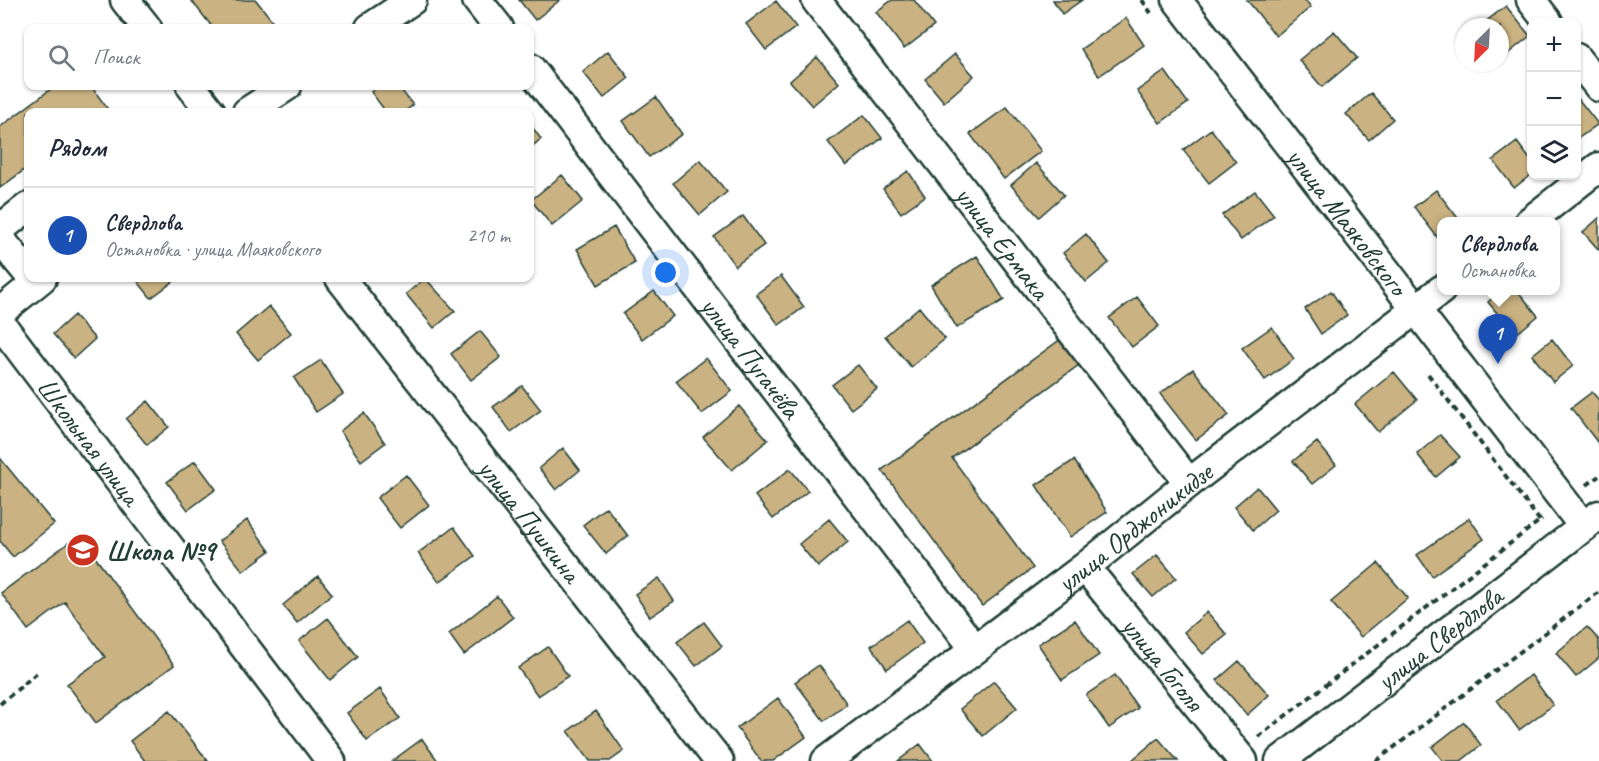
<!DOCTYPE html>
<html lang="ru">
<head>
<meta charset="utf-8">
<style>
	body { margin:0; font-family:Caveat,sans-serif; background:#f2f2f3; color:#1f2937 }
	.controls { position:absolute; right:18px; top:18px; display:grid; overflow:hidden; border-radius:12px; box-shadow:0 2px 4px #0004 }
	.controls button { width:54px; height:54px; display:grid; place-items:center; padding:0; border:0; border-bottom:2px solid #e0e1e3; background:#fff; color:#1f2937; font:30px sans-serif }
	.compass { position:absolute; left:1455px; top:18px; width:54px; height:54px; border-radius:50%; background:#fff; box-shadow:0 2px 4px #0004; rotate:204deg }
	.you { position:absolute; left:666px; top:273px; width:21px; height:21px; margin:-15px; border:4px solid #fff; border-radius:50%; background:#1a73e8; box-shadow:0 0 0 9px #1a73e833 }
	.badge { display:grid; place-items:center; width:39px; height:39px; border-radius:50%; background:#1a73e8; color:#fff; font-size:20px; font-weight:700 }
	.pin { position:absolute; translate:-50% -50px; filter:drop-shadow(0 2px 3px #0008) }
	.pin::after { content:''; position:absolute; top:32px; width:21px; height:18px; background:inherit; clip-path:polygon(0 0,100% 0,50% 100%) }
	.popup { position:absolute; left:1437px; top:217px; width:123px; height:78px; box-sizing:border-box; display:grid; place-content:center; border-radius:12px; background:#fff; filter:drop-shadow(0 2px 4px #0005); font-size:20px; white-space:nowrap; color:#747a83 }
	.popup b { font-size:22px; color:#1f2937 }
	.popup::after { content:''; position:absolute; left:50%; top:100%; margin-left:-12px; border:12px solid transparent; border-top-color:#fff }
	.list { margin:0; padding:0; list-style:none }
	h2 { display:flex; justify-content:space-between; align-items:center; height:78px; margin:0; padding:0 24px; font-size:26px }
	h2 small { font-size:20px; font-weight:400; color:#747a83 }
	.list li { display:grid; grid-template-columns:39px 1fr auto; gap:18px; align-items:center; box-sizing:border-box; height:96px; padding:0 24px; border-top:2px solid #e0e1e3 }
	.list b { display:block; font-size:22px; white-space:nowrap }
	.list p { margin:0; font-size:20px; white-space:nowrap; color:#747a83 }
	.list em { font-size:20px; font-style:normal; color:#747a83 }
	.icon { flex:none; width:33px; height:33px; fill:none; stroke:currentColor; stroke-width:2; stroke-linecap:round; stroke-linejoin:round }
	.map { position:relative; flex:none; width:1599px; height:761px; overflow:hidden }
	.search { position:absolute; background:#fff; box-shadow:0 2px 4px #0004; left:24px; top:24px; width:510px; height:66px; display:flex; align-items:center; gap:15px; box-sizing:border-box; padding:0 21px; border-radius:12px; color:#747a83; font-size:22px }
	.panel { position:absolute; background:#fff; box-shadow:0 2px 4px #0004; left:24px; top:108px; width:510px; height:174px; border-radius:12px }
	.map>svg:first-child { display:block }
</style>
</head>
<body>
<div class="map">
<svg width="1599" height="761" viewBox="0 0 1599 761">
	<rect width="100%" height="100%" fill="#fff"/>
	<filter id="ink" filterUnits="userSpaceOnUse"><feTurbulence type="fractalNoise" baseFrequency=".0167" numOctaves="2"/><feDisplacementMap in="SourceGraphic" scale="12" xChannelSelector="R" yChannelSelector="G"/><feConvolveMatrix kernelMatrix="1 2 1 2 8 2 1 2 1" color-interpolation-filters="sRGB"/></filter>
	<g filter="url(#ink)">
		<!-- building -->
		<path fill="#cbb282" stroke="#1f3d34" stroke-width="1.5" d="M191,0H256L278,28H213Z
			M519,0H560L535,20Z
			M892,0H914L934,26L904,49L876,12Z
			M1053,0H1082L1062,14Z
			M1247,0H1305L1311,7L1276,36Z
			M776,1L796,27L766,50L746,24Z
			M1506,6L1530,36L1505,56L1500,49V27L1481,25Z
			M1126,18L1144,45L1099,76L1081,49Z
			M1334,31L1357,58L1322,87L1299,60Z
			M608,51L629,78L604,98L583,72Z
			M955,54L974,76L944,102L925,79Z
			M817,57L839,83L812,106L790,81Z
			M1165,71L1188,103L1160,123L1137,91Z
			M55,86L76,88L91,86L110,112H28V167L0,188V127Z
			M379,86H398L413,105L404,112H386L371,92Z
			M1371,93L1393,119L1369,140L1346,114Z
			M1576,96L1598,124L1576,140Z
			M656,97L682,134L649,157L623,121Z
			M1007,107L1041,151L1004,179L970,134Z
			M864,115L882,138L846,166L828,142Z
			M530,124L541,139L530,148Z
			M1211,129L1236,162L1209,183L1183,150Z
			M1517,142L1532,162V174L1514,188L1493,160Z
			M700,160L727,192L700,215L673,183Z
			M1036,163L1064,195L1039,217L1011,185Z
			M908,171L925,196L901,213L883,189Z
			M562,175L583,201L552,226L531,200Z
			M1436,190L1461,222H1441V242L1414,207Z
			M1255,191L1274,215L1241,240L1222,215Z
			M743,216L764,245L735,266L714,237Z
			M1599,218V250L1583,232Z
			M614,227L635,263L598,285L577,249Z
			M1086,234L1109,263L1086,282L1063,253Z
			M977,256L1004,300L957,328L931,285Z
			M781,276L804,307L779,325L756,294Z
			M135,278H172L174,281L151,298Z
			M425,278L455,311L434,328L406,294Z
			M1501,290H1517L1538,316L1515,335L1488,302Z
			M654,291L673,316L642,339L623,314Z
			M1331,291L1347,315L1321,334L1305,309Z
			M1137,297L1159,326L1132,347L1109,318Z
			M269,306L291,333L258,360L236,334Z
			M919,307L945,339L911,367L885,336Z
			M74,315L95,339L74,358L53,334Z
			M1272,327L1294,359L1265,380L1242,348Z
			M480,331L501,357L471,380L451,354Z
			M1065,336L1083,362L952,458L1033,568L982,606L882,470Z
			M1552,339L1573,366L1553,382L1532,355Z
			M706,358L732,391L702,414L676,381Z
			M321,360L343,394L316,412L294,378Z
			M858,365L877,389L851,409L832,385Z
			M1193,369L1229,415L1196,440L1160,394Z
			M1394,372L1417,400L1378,432L1355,404Z
			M522,386L541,410L511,432L493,407Z
			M1592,392L1599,400L1598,443L1571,408Z
			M148,401L169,427L147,445L126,419Z
			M739,406L768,440L732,470L703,437Z
			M364,413L385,443L361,461L340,431Z
			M1440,435L1460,457L1436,477L1417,454Z
			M1317,442L1336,465L1312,484L1293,461Z
			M563,448L580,470L556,490L539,468Z
			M0,458L54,524L13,557L0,541Z
			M1074,460L1107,512L1070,537L1036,485Z
			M195,461L216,489L188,510L167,482Z
			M790,469L808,491L773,519L755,496Z
			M406,475L429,505L400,528L377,498Z
			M1257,487L1276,510L1253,530L1234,507Z
			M606,507L628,536L606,554L583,525Z
			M1469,518L1484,539L1432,576L1417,555Z
			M829,519L848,542L818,567L799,544Z
			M247,520L270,551L243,571L219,541Z
			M454,527L475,556L439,582L418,553Z
			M79,535L174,665L96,723L67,684L105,657L65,602L28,630L1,593Z
			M1157,555L1176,578L1153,597L1133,574Z
			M1378,563L1408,598L1361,637L1331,602Z
			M318,576L332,594L297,623L283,605Z
			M659,578L674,601L650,617L635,594Z
			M497,596L513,617L464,655L449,634Z
			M1207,612L1227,635L1203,654L1184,632Z
			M328,618L358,657L330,680L299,641Z
			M907,620L923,643L887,669L871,646Z
			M1075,620L1099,655L1062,680L1038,644Z
			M704,622L722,646L696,666L677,642Z
			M1587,627L1599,640V658L1576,677L1556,653Z
			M548,647L568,676L538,696L518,668Z
			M1239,661L1269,695L1247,715L1217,680Z
			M819,665L847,704L824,721L795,682Z
			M1115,675L1138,708L1109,728L1086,695Z
			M1531,675L1553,705L1519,730L1497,700Z
			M994,681L1017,708L983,736L960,709Z
			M380,689L400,718L367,741L347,713Z
			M778,698L806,737L773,761H761L737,728Z
			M169,711L208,761H145L130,741Z
			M596,711L624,751L610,761H590L568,731Z
			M1464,722L1481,745L1461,761H1443L1432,747Z
			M1158,738L1178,761H1131Z
			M422,739L438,761H392Z
			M920,744L933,761H898Z"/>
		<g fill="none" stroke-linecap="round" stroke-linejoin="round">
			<defs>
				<g id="minor">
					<path d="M125,0L147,28"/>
					<path d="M477,0L499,28"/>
					<path id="s1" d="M816,0L1189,483"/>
					<path id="s2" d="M1177,0L1584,527"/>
					<path d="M1531,0L1548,22"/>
					<path d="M370,28L412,0"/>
					<path d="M1576,58L1599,87"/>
					<path id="s3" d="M530,68L974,648"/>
					<path d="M191,86L211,112"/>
					<path d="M247,112L287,86"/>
					<path d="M1529,222L1599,167"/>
					<path d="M0,229L28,207"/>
					<path d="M0,239L28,273"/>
					<path id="s4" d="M340,278L719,761"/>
					<path d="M0,312L42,278"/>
					<path id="s5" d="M0,323L331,761"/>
					<path id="s6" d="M1085,567L1243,761"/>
					<path id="s7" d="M826,761L1085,567L1189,483L1441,290"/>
					<path id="s8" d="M1280,761L1599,515"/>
				</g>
			</defs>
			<!-- minor casing -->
			<use href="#minor" stroke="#1f3d34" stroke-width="33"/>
			<!-- path -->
			<path stroke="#1f3d34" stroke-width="4" stroke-dasharray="6 4.5" stroke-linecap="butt" d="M1142,0L1151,13
				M1428,374L1540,521
				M1587,485L1599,476
				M0,704L38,672
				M1258,737L1542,519
				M1376,761L1599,592"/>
			<!-- minor -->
			<use href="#minor" stroke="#fff" stroke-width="28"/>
		</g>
	</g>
	<!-- icons -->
	<defs>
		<symbol id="school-disc" viewBox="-11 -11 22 22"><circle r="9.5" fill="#c8321e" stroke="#fff"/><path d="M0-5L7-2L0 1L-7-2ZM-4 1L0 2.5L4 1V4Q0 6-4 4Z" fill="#fff"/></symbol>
	</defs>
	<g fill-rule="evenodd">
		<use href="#school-disc" x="64" y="531" width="38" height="38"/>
	</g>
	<g text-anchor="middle" stroke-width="6" stroke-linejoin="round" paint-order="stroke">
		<!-- street labels -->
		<g font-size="28" fill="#1f3d34" stroke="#fff">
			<text dy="10" stroke="none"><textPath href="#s2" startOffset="279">улица Маяковского</textPath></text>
			<text dy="10" stroke="none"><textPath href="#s1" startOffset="306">улица Ермака</textPath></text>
			<text dy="10" stroke="none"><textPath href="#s3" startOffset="364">улица Пугачёва</textPath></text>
			<text dy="10" stroke="none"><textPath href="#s5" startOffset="148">Школьная улица</textPath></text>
			<text dy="10" stroke="none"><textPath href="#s4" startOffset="308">улица Пушкина</textPath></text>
			<text dy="10" stroke="none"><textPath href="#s7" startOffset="387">улица Орджоникидзе</textPath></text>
			<text dy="10" stroke="none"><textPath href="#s8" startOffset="201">улица Свердлова</textPath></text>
			<text dy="10" stroke="none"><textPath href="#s6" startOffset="124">улица Гоголя</textPath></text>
		</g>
		<!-- poi labels -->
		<g font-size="28" font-weight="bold" fill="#1f3d34" stroke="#fff" text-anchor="start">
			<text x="106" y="560">Школа №9</text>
		</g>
	</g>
</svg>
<div class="controls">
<button>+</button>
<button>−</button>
<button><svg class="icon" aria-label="layers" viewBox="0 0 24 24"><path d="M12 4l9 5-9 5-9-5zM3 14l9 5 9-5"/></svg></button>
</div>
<svg class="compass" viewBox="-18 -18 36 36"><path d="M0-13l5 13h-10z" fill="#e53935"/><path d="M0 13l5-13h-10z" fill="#747a83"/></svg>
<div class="you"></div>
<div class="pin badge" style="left:1498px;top:364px;background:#1a4fb4">1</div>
<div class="popup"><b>Свердлова</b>Остановка</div>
<div class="search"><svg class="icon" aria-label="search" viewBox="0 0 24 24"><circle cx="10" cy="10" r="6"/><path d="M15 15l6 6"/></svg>Поиск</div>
<section class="panel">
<h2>Рядом<small></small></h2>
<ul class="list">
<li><span class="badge" style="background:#1a4fb4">1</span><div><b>Свердлова</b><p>Остановка · улица Маяковского</p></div><em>210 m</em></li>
</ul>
</section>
</div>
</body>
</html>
